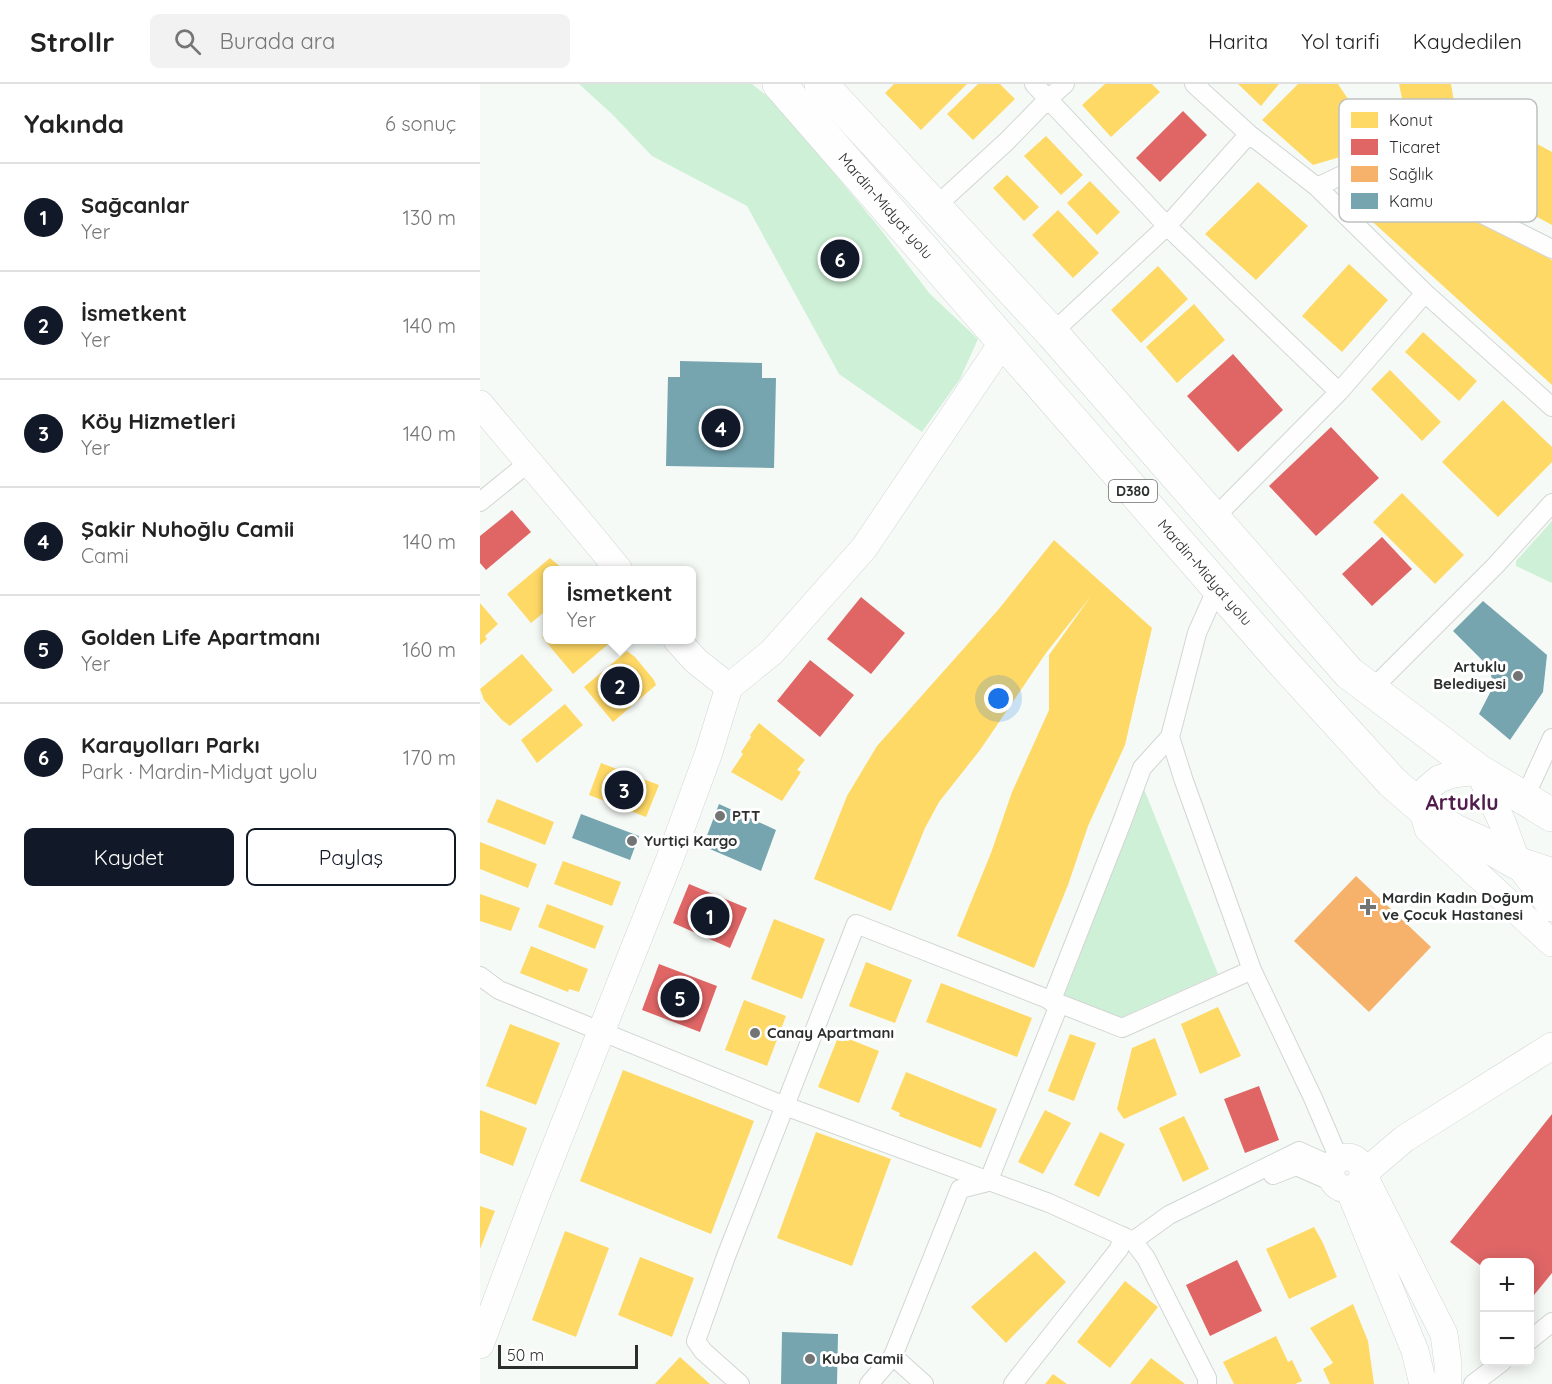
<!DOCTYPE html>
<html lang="tr">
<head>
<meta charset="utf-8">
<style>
	body { margin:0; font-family:Quicksand,sans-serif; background:#f2f2f2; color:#222 }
	.controls { position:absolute; right:18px; bottom:18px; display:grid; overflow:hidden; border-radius:9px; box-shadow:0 3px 15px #0003 }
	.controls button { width:54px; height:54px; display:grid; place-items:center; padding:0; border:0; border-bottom:2px solid #e0e0e0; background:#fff; color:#222; font:30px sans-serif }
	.scale { position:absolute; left:18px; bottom:15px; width:140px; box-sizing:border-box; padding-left:6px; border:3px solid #2b2e2c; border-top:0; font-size:16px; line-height:21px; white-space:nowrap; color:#2b2e2c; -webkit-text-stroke:4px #fff; paint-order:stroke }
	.you { position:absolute; left:519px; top:615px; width:21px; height:21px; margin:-15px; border:4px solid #fff; border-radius:50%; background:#1a73e8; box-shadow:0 0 0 9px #1a73e833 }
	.badge { display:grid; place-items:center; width:39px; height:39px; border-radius:50%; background:#111827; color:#fff; font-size:20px; font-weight:700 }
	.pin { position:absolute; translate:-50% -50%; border:3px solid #fff; box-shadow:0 2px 6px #0006 }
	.popup { position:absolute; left:63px; top:482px; width:153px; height:78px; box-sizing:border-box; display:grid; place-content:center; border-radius:9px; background:#fff; filter:drop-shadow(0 2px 4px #0005); font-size:20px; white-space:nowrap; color:#767676 }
	.popup b { font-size:22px; color:#222 }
	.popup::after { content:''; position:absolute; left:50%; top:100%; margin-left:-12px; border:12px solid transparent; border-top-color:#fff }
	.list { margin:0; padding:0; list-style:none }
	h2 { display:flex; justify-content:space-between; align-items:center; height:78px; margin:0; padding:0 24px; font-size:26px }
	h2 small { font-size:20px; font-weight:400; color:#767676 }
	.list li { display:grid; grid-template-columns:39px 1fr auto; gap:18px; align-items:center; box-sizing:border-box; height:108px; padding:0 24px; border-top:2px solid #e0e0e0 }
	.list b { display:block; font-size:22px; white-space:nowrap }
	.list p { margin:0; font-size:20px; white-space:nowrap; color:#767676 }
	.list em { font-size:20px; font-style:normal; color:#767676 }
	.actions { display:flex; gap:12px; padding:18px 24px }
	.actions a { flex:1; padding:14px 0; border:2px solid #111827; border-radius:9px; text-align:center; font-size:21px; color:#111827 }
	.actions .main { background:#111827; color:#fff }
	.icon { flex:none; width:33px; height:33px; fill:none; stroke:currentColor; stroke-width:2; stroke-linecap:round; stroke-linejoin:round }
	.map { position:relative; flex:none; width:1072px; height:1300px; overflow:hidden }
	header { display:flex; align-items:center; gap:36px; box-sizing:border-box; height:84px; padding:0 30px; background:#fff; border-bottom:2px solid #e0e0e0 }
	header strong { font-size:28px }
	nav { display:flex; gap:33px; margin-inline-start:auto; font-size:21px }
	.search { width:420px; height:54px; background:#f2f2f2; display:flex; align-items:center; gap:15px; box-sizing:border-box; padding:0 21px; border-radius:9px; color:#767676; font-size:22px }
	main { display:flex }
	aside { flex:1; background:#fff }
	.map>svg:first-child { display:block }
</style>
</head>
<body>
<header>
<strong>Strollr</strong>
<div class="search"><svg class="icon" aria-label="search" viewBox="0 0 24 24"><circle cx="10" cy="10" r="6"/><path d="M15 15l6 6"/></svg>Burada ara</div>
<nav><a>Harita</a><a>Yol tarifi</a><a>Kaydedilen</a></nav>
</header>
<main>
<aside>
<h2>Yakında<small>6 sonuç</small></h2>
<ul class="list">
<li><span class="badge">1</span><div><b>Sağcanlar</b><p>Yer</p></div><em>130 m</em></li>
<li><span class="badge">2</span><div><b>İsmetkent</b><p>Yer</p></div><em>140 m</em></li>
<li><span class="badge">3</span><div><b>Köy Hizmetleri</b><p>Yer</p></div><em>140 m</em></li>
<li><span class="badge">4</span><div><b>Şakir Nuhoğlu Camii</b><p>Cami</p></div><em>140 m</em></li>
<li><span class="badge">5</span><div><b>Golden Life Apartmanı</b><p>Yer</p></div><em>160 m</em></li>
<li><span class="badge">6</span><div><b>Karayolları Parkı</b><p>Park · Mardin-Midyat yolu</p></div><em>170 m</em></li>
</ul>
<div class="actions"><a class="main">Kaydet</a><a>Paylaş</a></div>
</aside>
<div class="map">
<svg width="1072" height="1300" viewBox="0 0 1072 1300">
	<rect width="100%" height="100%" fill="#f5faf6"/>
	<!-- green -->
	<path fill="#cef0d6" d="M99,0H272L296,19L398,142L450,210L498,255L480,295L442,348L359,290L267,122L172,72L132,30Z
		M1072,437V499L1036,482V477Z
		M664,705L738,890L640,934L584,912Z"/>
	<!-- homes -->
	<path fill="#ffd966" d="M414,0H487L441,46L405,9Z
		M498,0H520L535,15L493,56L467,30Z
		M625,0H672L680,8L631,53L602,21Z
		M758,0H799L781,22Z
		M818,0H858L868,15L861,21L879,42L872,46L887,65L833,81L782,36Z
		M919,0H971L975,24L926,33Z
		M1039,50L1072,68V141L955,78Z
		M566,52L603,91L581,111L544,72Z
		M897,81L1072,176V301L873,120Z
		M527,91L559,123L544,137L513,104Z
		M610,97L640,128L617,151L587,119Z
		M778,98L828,142L776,196L725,150Z
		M578,126L619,169L593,194L552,151Z
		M869,180L908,216L862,268L822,232Z
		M678,182L708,215L661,259L631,226Z
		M714,220L745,256L697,299L666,263Z
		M943,248L997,297L979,317L925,268Z
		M910,286L961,338L942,357L891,305Z
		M1023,316L1072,363V378L1018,433L962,378Z
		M922,409L984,471L955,500L893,438Z
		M574,456L672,544L645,661L608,742L588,801L554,884L477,852L511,769L532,708L569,626V571L611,512L566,569L500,666L459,718L445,744L411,827L334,795L367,712L397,662L518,526Z
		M70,474L84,486H68V525L51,539L27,510Z
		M0,519L18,540L5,552L7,555L0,561Z
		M68,548V556H133L93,590L62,553Z
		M147,567L155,573L174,596L176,601L133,638L104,603Z
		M42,570L73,606L30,642L22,636L4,616L0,605Z
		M85,620L103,641L57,679L41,656Z
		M279,639L325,676L317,686L321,688L302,717L251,688L263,670L261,668L271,653L270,651Z
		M121,679L179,701L166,733L109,711Z
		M17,715L74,738L65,761L7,738Z
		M0,758L57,780L48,804L0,785Z
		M83,777L141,798L132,822L74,800Z
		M0,810L40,824L31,847L0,837Z
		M67,820L124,842L115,865L58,843Z
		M294,835L345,855L322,915L271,895Z
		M51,862L108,885L99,908L89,905L88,908L40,889Z
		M386,878L432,896L415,939L369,922Z
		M461,899L552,934L537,973L446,938Z
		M264,916L306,932L287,982L245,966Z
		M738,923L761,972L720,990L701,940Z
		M30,940L80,959L56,1021L6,1002Z
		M590,950L616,959L594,1017L568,1007Z
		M359,951L399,967L379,1019L338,1003Z
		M675,954L697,1011L644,1035L637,1025L652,964Z
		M143,986L274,1037L231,1150L100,1097Z
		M426,988L517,1025L501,1064L419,1032L420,1029L411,1025Z
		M0,1026L47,1044L33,1082L0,1069Z
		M565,1026L591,1039L563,1090L538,1078Z
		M704,1032L729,1085L703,1098L679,1044Z
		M336,1048L411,1075L372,1182L297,1154Z
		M620,1048L645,1060L619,1113L594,1101Z
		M0,1122L15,1127L0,1165Z
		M834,1143L843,1159L857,1193L809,1215L786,1165Z
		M85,1147L129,1164L96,1253L52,1236Z
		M555,1167L586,1198L526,1259L491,1223Z
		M160,1173L214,1194L192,1253L138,1231Z
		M645,1197L678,1223L630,1284L597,1258Z
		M873,1220L888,1257L894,1300H850L843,1285L853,1279L830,1244Z
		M796,1252L808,1278L812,1276L822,1297L815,1300H754L743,1278Z
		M200,1273L230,1300H175Z
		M671,1274L705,1300H650Z
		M573,1290L587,1300H565Z"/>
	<!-- shops -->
	<path fill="#e06666" d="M703,27L727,51L680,98L656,74Z
		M753,270L803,326L758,368L707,312Z
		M851,343L899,394L836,452L789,402Z
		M32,426L51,448L6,486L0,479V452Z
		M902,453L932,485L892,522L862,490Z
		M381,513L425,549L391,590L347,555Z
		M330,576L374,611L340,653L297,617Z
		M209,800L267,824L250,864L193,839Z
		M179,880L237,902L220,948L162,926Z
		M779,1002L799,1056L765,1069L744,1015Z
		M1072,1030V1189L1050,1216V1178H1005V1185L970,1158Z
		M757,1176L782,1227L730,1252L706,1201Z"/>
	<!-- health -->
	<path fill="#f6b26b" d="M876,792L951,863L889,928L814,857Z"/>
	<!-- public -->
	<path fill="#76a5af" d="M200,277L282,279V294H296L294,384L186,382L188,293H200Z
		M1003,517L1067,571L1063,608L1030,656L999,630L1014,601L1008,582L973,547Z
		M239,720L296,746L281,787L223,762Z
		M101,730L159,752L150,776L92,754Z
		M302,1248L358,1250L357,1300H301Z"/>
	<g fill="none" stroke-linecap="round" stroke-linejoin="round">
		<defs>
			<path id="street" d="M554,0L687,142L859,308
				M714,0L769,50L837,103L945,209L1072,323
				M837,103L894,76L1072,165
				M455,123L526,58L568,15L585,0
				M572,249L687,142L769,50
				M0,418L48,379
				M733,435L859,308L945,209
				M890,607L1016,481L1072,419
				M690,653L704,697L772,886L833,1014L859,1075
				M1044,715L1072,654
				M0,892L19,906L305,1022L569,1119L653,1157L666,1174L727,1294V1300
				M571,918L642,738L662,684L690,653L717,549L737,504
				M793,1091L816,1082L855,1099
				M653,1157L689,1131L819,1067L852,1082
				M1050,1256L1072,1238
				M413,1272L444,1300
				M260,1300L223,1267L216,1257L245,1175L376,840L642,944L772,886
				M389,1300L413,1272L480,1105L508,1098L579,921
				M533,1300L639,1165L643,1152
				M993,1300L1022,1278"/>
			<path id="secondary" d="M0,320C46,376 94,430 139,486
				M197,556L216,577L249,603
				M1072,824L1037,779L1023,740L999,687L973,690L959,695L947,705L942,724L948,745L1072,859
				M851 1089a16 16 0 1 1 32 0a16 16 0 1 1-32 0Z
				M869,1105L935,1267L943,1300
				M0,1261L55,1114L189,777L228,671L249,603L292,568L384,464L523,258
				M968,1300V1280L964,1250L883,1090L924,1055L1072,962"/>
			<g id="highway">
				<path id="s1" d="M299,0L800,575L912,698L942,724L973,746L1006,761L1037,779L1072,791"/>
				<path d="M341,0L572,249L869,589L999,687L1072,731"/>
			</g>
		</defs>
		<!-- street casing -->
		<use href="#street" stroke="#d2d6d3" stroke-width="20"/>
		<!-- secondary casing -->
		<use href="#secondary" stroke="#d2d6d3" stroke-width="28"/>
		<!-- highway casing -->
		<use href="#highway" stroke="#d2d6d3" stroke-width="34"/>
		<!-- street -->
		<use href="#street" stroke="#fefefe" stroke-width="18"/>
		<!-- secondary -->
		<use href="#secondary" stroke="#fefefe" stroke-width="27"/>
		<!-- highway -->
		<use href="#highway" stroke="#fefefe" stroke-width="33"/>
	</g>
	<!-- markers -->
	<g fill="#727573" stroke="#fff" stroke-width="2">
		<circle cx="1038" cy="592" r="6"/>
		<circle cx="240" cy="732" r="6"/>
		<circle cx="152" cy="757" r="6"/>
		<path d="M885 814h6v6h6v6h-6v6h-6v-6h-6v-6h6z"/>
		<circle cx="275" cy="949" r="6"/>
		<circle cx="330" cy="1275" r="6"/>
	</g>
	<g text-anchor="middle" stroke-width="6" stroke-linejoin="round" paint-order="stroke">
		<!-- shield labels -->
		<rect fill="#fff" stroke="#6b6d6b" stroke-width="1.5" x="629" y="396" width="48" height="22" rx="4.5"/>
		<g font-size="14" font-weight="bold" fill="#2b2e2c">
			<text x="653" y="412">D380</text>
		</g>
		<!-- street labels -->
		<g font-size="15" fill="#2b2e2c" stroke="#fff">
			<text dy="5" stroke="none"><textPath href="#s1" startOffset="162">Mardin-Midyat yolu</textPath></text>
			<text dy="5" stroke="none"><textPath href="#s1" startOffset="648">Mardin-Midyat yolu</textPath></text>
		</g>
		<!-- poi labels -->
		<g font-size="15" font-weight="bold" fill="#2b2e2c" stroke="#fff" text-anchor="start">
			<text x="1026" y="588" text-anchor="end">Artuklu<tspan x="1026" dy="17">Belediyesi</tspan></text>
			<text x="252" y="737">PTT</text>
			<text x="164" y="762">Yurtiçi Kargo</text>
			<text x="902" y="819">Mardin Kadın Doğum<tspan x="902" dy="17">ve Çocuk Hastanesi</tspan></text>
			<text x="287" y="954">Canay Apartmanı</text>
			<text x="342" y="1280">Kuba Camii</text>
		</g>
		<!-- district labels -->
		<g font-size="21" font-weight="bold" fill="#511d4c" stroke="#fff">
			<text x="982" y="726">Artuklu</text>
		</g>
	</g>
	<!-- legend -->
	<rect x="859" y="15" width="198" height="123" rx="9" fill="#fff" stroke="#bfc0c0" stroke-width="1.5"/>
	<rect x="871" y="28" width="27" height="16" fill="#ffd966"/>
	<rect x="871" y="55" width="27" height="16" fill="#e06666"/>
	<rect x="871" y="82" width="27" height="16" fill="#f6b26b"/>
	<rect x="871" y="109" width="27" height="16" fill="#76a5af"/>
	<g font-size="16" fill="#2b2e2c">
		<text x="909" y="42">Konut</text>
		<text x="909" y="69">Ticaret</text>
		<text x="909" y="96">Sağlık</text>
		<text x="909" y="123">Kamu</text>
	</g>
</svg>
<div class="controls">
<button>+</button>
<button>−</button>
</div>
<div class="scale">50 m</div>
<div class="you"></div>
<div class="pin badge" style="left:230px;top:832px">1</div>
<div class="pin badge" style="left:140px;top:602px">2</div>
<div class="popup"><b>İsmetkent</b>Yer</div>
<div class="pin badge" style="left:144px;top:706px">3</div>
<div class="pin badge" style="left:241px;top:344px">4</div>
<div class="pin badge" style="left:200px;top:914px">5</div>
<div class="pin badge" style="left:360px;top:175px">6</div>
</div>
</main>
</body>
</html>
